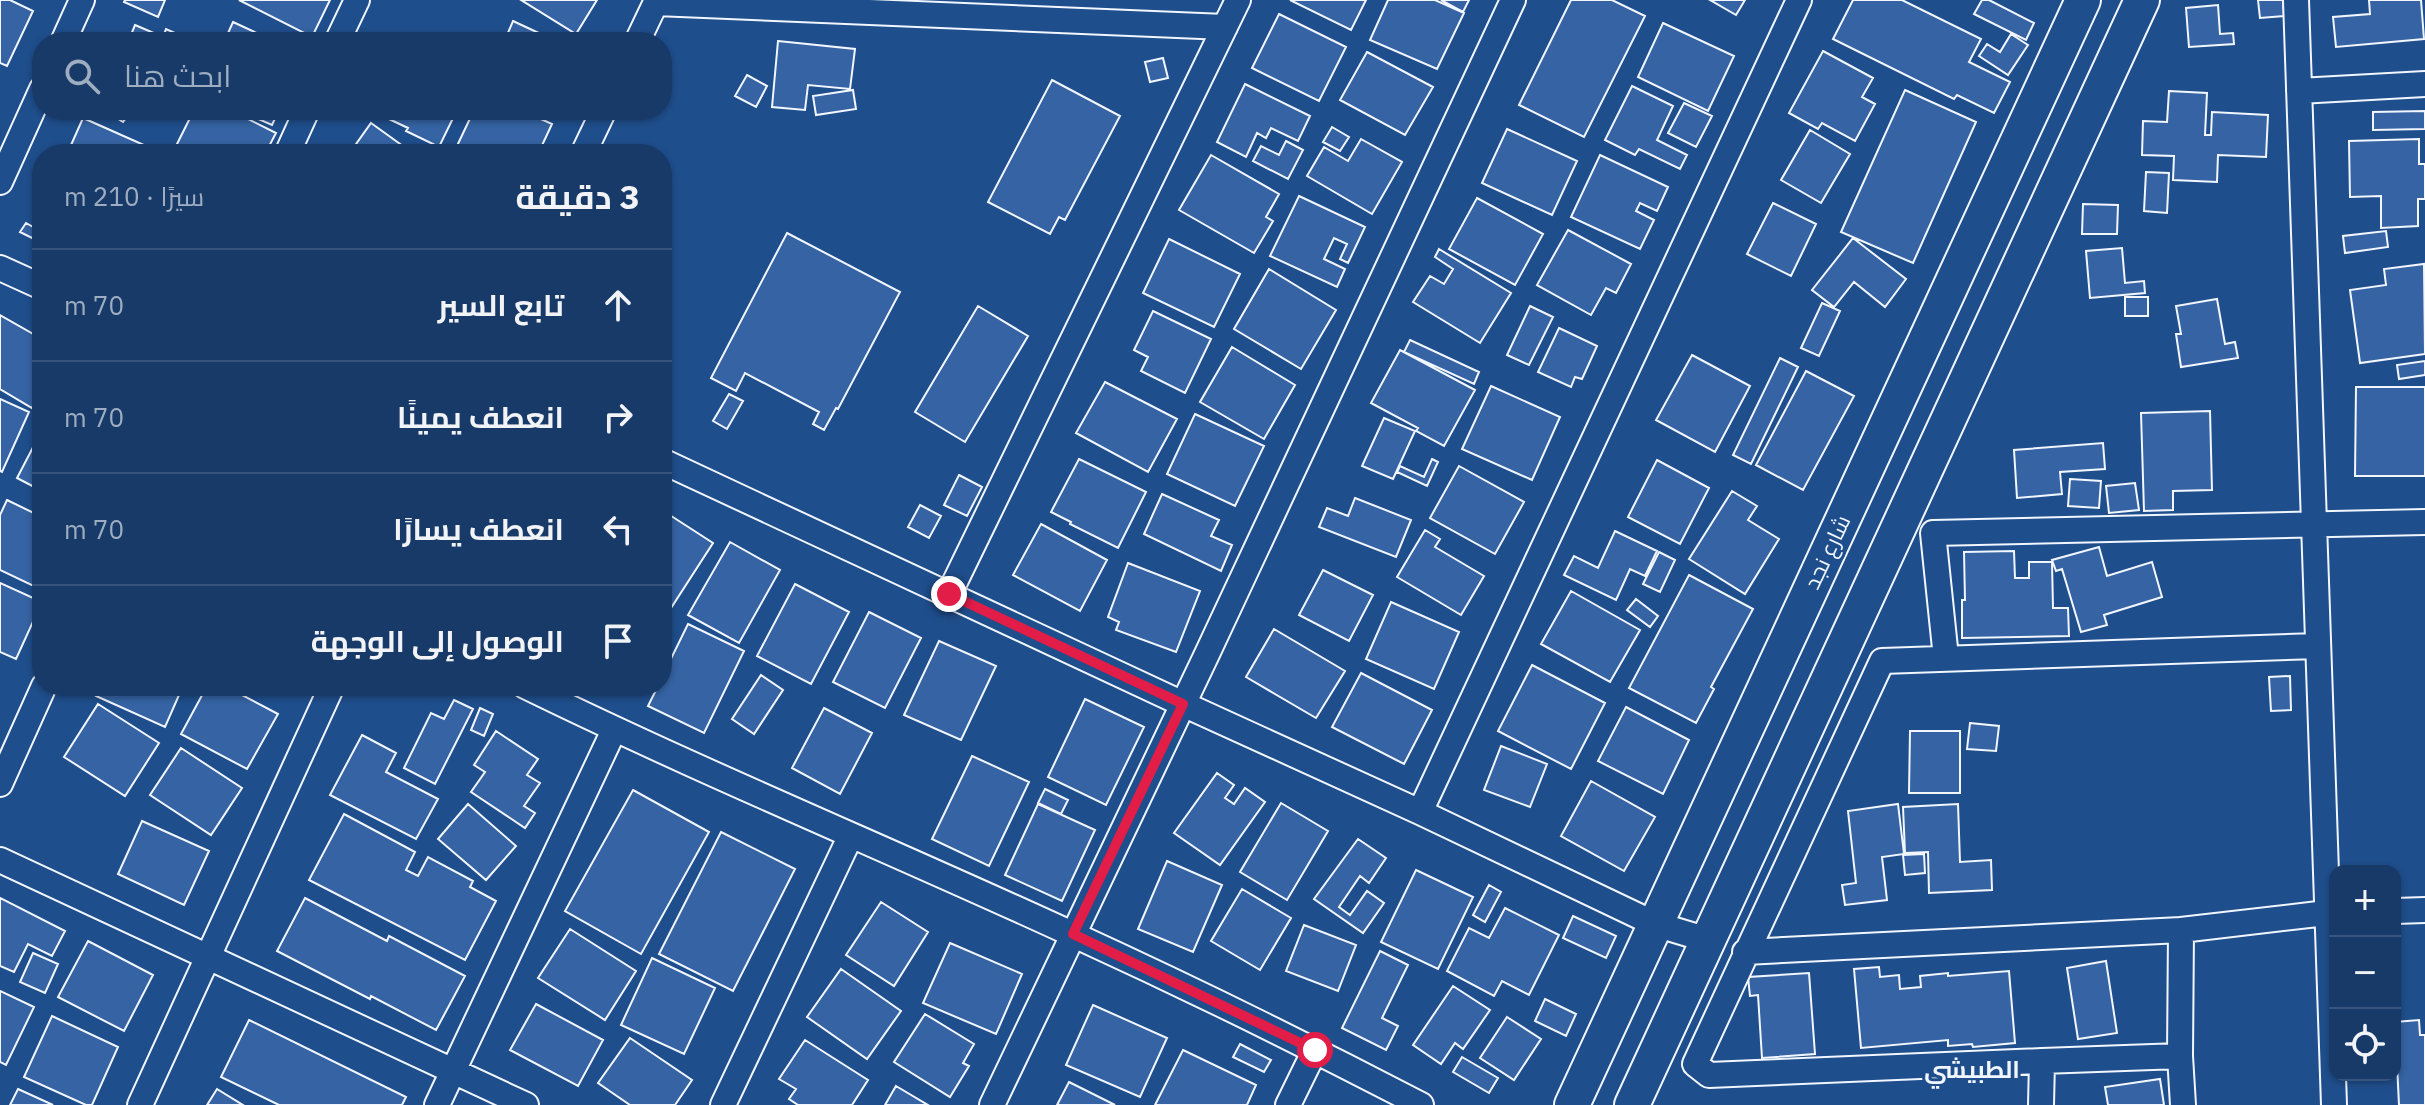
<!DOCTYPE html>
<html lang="ar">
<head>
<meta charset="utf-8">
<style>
	body { margin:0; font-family:"IBM Plex Sans",Cairo,sans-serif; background:#20416f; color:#f1f3f6; direction:rtl }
	.controls { position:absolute; right:24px; bottom:24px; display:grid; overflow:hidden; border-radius:16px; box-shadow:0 2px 6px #0004 }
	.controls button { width:72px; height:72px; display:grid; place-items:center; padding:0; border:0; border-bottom:2px solid #36547d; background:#173a69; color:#f1f3f6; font:40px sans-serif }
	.stop { position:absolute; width:24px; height:24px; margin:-18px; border:6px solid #e11d48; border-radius:50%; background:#fff }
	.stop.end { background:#e11d48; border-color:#fff; box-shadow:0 2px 8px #0008 }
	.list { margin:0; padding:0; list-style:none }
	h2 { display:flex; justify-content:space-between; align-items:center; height:104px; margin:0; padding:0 32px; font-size:34px }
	h2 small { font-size:26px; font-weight:400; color:#9eadc0 }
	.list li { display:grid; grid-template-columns:52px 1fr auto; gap:24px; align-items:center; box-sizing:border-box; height:112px; padding:0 32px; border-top:2px solid #36547d }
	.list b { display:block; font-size:30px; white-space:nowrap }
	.list em { font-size:26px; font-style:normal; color:#9eadc0 }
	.icon { flex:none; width:44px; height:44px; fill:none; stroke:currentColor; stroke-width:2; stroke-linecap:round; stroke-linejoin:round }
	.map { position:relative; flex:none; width:2425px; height:1105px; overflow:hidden; direction:ltr }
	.search { position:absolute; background:#173a69; box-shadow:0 2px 6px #0004; left:32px; top:32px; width:640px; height:88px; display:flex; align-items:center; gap:20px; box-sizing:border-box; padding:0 28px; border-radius:32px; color:#9eadc0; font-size:30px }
	.panel { position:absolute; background:#173a69; box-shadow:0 2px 6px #0004; left:32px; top:144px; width:640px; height:552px; border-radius:32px; direction:rtl }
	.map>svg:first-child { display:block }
</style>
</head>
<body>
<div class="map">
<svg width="2425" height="1105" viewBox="0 0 2425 1105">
	<rect width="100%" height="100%" fill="#1f4e8c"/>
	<!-- building -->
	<path fill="#3563a3" stroke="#f2f6ff" stroke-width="2" d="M0,0H10L33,11L7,66L0,63Z
		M125,0H165L158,17L124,2Z
		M239,0H330L312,37Z
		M521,0H597L576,34Z
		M1290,0H1366L1351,30Z
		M1388,0H1435L1464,13L1437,69L1370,40Z
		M1441,0H1469L1463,12Z
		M1571,0H1612L1645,16L1584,137L1519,105Z
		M1710,0H1745L1736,15Z
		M1853,0H1902L1981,39L1969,62L2010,82L1994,113L1957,95L1954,99L1833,39Z
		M1982,0H1989L2034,23L2026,40L1974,14Z
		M2258,0H2283L2284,16L2260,18Z
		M2369,0H2421L2424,39L2336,47L2333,17L2370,14Z
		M2218,5L2220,34L2233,33L2234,44L2189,47L2186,8Z
		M1279,14L1346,47L1319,101L1252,68Z
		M513,21L558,42H504Z
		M233,22L276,42H224Z
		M1663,23L1734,56L1708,111L1638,77Z
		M135,25L163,37L166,29L191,40L190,42H128Z
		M2011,34L2028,45L2008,75L1979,56L1987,44L2000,52Z
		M778,41L855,49L850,89L808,85L805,110L772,107Z
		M1823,51L1873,78L1862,97L1875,104L1855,141L1822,123L1818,129L1789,113Z
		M1367,52L1433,87L1405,135L1340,100Z
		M1163,58L1168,78L1150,82L1145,62Z
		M747,75L767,86L756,107L735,96Z
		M1052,80L1120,116L1065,220L1059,217L1050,234L988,202Z
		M1245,84L1310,116L1298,141L1271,128L1266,138L1257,133L1246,157L1217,142Z
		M1632,86L1673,106L1657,140L1687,155L1680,169L1639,149L1635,155L1605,140Z
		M853,90L856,109L816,115L813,96Z
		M1905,90L1976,122L1913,263L1841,232Z
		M2169,91L2207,93L2205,135H2211L2212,112L2268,115L2266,157L2218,155L2217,182L2173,180L2174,156L2142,155L2143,121L2167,122Z
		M1684,103L1712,116L1696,147L1668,133Z
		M104,110H132L123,122Z
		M194,110H230L276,133L265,154H172Z
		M238,110H279L272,125Z
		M370,110H457L439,147L406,131L408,128Z
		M474,110H521L552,124L538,154H470L456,148Z
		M2425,111V129L2373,130V112Z
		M83,118L153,149L151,154H67Z
		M371,123L414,154H349Z
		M1332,127L1349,137L1340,151L1323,142Z
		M1507,129L1577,161L1552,215L1482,183Z
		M1810,130L1850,154L1821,203L1781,180Z
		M1361,139L1402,162L1372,214L1307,176L1324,147L1348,161Z
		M2419,139V164H2425V199H2418V226L2381,228V196L2350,197L2349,141Z
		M1286,141L1303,150L1288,179L1253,161L1261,146L1279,155Z
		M1211,155L1279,194L1266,217L1273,221L1254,253L1179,210Z
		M1600,155L1668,187L1657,211L1640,203L1636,211L1654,220L1640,249L1571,217Z
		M2146,172L2169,173L2167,213L2144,211Z
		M1299,196L1365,227L1348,263L1340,259L1347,244L1334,238L1324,259L1345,269L1337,287L1270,256Z
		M1477,198L1543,234L1515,285L1449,249Z
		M1773,203L1816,224L1791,276L1747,254Z
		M2083,204L2118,205L2117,234H2082Z
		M42,217V243L20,232L26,223L35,228Z
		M1568,230L1631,264L1616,293L1606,288L1591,315L1537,285Z
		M2386,231L2388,247L2345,253L2343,236Z
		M787,233L900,292L838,409L836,408L824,430L813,424L819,412L745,373L736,391L711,378Z
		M1853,238L1906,279L1885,307L1854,282L1834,307L1812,290Z
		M1169,239L1240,274L1214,327L1143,293Z
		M2122,248L2125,283L2144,281L2145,293L2090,298L2086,251Z
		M1439,249L1511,293L1480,343L1413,302L1430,276L1444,284L1453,269L1435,257Z
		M2424,264L2425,354L2360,363L2350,290L2386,285L2384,269Z
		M1269,269L1336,310L1301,369L1234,329Z
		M2125,297H2148V316H2125Z
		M2217,299L2225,344L2235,342L2238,358L2181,367L2176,334H2181L2176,306Z
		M1822,303L1840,311L1819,356L1801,348Z
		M978,306L1028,336L965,442L915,412Z
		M1530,306L1553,317L1529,365L1507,355Z
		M1153,311L1211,339L1185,393L1141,371L1148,357L1134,350Z
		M0,315L42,339V390L32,408L0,389Z
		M1559,328L1597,346L1582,379L1575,377L1571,387L1538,372Z
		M1410,340L1479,372L1474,384L1404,352Z
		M1232,347L1295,385L1264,439L1200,402Z
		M1400,350L1475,390L1444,446L1416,431L1418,428L1371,403Z
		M1692,355L1750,386L1715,452L1656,420Z
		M1780,358L1798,367L1751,464L1733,455Z
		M2425,361V375L2399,379L2397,365Z
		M1806,371L1854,396L1803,490L1756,465Z
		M1105,382L1177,419L1148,472L1076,433Z
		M1491,386L1560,417L1532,480L1462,449Z
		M2356,387H2425V476H2355Z
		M729,394L743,401L727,429L713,421Z
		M0,399L29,412L2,472L0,471Z
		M2210,411L2212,490L2173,491V510L2144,511L2141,413Z
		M1195,414L1264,446L1235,506L1167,474Z
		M1384,418L1415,431L1393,479L1362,466Z
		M42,430V491L17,478Z
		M2103,443L2105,469L2060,472L2062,494L2017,498L2014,450Z
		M1079,459L1146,492L1118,548L1070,524L1071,522L1051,512Z
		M1432,459L1438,462L1427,486L1397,472L1400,466L1424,477Z
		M1657,460L1709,488L1680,544L1628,517Z
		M1459,466L1524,502L1495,554L1430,518Z
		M959,475L982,487L967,516L944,505Z
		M2070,479L2101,481L2099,508L2068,506Z
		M2135,483L2139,510L2109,513L2106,486Z
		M1732,491L1757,506L1748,520L1779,539L1745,594L1689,559Z
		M1162,494L1219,520L1211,536L1232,545L1221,571L1144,534Z
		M1355,498L1411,520L1396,557L1319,527L1327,508L1348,516Z
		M7,500L42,517V590L0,570V515Z
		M920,505L941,516L929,538L908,527Z
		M662,510L713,543L671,608L662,602Z
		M1041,524L1107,560L1080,611L1013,575Z
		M1425,530L1440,539L1435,547L1484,576L1461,615L1397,577Z
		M1615,531L1657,551L1645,576L1630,569L1616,600L1564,575L1574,556L1598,568Z
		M730,542L780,570L739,643L688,615Z
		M2099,547L2107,576L2152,562L2162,597L2104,615L2107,625L2081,632L2062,569L2056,571L2052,560Z
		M2014,551L2015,578H2029V562H2052L2053,608H2068L2069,636L1962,638V600H1965L1964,552Z
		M1659,552L1675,560L1660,592L1643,584Z
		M1128,563L1200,591L1176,652L1116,630L1119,622L1108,617Z
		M1323,570L1373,595L1349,641L1299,615Z
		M1689,575L1753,609L1711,687L1714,689L1696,723L1629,688Z
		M0,583L42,602L16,659L0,652Z
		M795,584L849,612L811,684L757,656Z
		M1571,591L1640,630L1610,682L1541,644Z
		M1636,599L1658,616L1650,627L1627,610Z
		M1391,602L1459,632L1434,689L1366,659Z
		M869,612L921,638L885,708L833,682Z
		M688,624L744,651L704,733L648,706L658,686H662V677Z
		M1274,629L1345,671L1316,718L1246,677Z
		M939,641L996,666L961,740L904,715Z
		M1532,665L1605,703L1571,769L1498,731Z
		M1361,673L1432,710L1404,764L1332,727Z
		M761,675L783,690L754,734L732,719Z
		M2290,676L2291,710L2271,711L2269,677Z
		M101,686H183L165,727L96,696Z
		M207,686H225L278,714L247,769L181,734Z
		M1085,699L1144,727L1106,805L1048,777Z
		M454,700L473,709L435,784L404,768L431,713L444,719Z
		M98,704L159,743L125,796L64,757Z
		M1626,707L1689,740L1663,794L1598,761Z
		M480,708L493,714L484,736L471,730Z
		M824,708L872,733L840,794L792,768Z
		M1970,723L1999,726L1996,751L1967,749Z
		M496,731L538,759L527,775L540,783L524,806L535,813L525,828L471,792L485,772L474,765Z
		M1910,731H1960V793H1909Z
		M362,735L396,753L386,772L438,799L416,839L330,795Z
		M1501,746L1547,764L1530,807L1484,790Z
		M181,748L242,788L211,835L150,795Z
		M972,756L1029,782L989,866L932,839Z
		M1217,773L1234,785L1225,798L1234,804L1245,788L1265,802L1220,865L1174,833Z
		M1591,781L1655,817L1624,871L1561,836Z
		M1045,789L1068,800L1061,814L1038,803Z
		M633,790L709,832L641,954L565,911Z
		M1281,803L1328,831L1287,900L1240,872Z
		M468,804L516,846L486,880L438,839Z
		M1038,804L1095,830L1062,901L1005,875Z
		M1898,804L1904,854L1882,857L1887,900L1845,905L1842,885L1856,883L1848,811Z
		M1958,804L1960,862L1991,860L1992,890L1929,893L1928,852L1905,853L1903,807Z
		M344,814L415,852L406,870L418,876L428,857L473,881L470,887L496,901L465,960L309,880Z
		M142,821L209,851L184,905L118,874Z
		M721,832L795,869L733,991L659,954Z
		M1358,839L1386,858L1369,883L1360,876L1339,907L1350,915L1367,891L1384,903L1363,933L1314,899Z
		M1924,854L1925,873L1905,875L1903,855Z
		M1167,861L1222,885L1193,952L1138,929Z
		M1416,870L1473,897L1438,969L1381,942Z
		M1489,885L1501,892L1485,922L1473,915Z
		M1242,889L1291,918L1260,970L1211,941Z
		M0,898L65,931L52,956L28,944L14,972L0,966Z
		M305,898L387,941L389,936L465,976L436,1030L371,996L370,999L277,951Z
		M881,902L928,932L894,986L846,955Z
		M1505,908L1559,935L1529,995L1502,981L1494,996L1447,971L1469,928L1489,938Z
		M1573,916L1616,936L1606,958L1563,938Z
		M1304,925L1356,945L1338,991L1286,971Z
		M570,929L636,971L605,1020L538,978Z
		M88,941L153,975L124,1031L58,997Z
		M950,943L1022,974L996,1034L923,1003Z
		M1380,951L1408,965L1382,1018L1398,1026L1386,1050L1342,1028Z
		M33,953L58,964L45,993L20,982Z
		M652,958L715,988L684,1054L621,1025Z
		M2106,961L2117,1033L2078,1039L2067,968Z
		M1879,967L1880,977L1899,975L1900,989L1921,987L1920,976L1948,973V976L2009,971L2015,1043L1973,1047L1972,1044L1948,1046V1040L1861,1048L1854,969Z
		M841,969L901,1011L867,1059L807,1017Z
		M1809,973L1815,1054L1762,1058L1758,995L1750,996L1748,977Z
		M1453,986L1490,1010L1463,1049L1455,1043L1441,1064L1413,1045Z
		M0,991L34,1007L6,1065L0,1062Z
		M1545,999L1576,1014L1566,1036L1535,1021Z
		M536,1004L603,1040L578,1086L510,1050Z
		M1093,1005L1167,1038L1140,1097L1066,1065Z
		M925,1014L974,1044L963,1063L969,1066L950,1097L894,1062Z
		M52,1016L118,1047L92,1105H86L24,1077Z
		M1507,1017L1541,1039L1514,1080L1480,1058Z
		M249,1020L406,1097L402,1105H279L221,1077Z
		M2419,1020L2420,1035H2425V1105H2399L2395,1022Z
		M630,1038L692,1080L675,1105H630L598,1083Z
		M805,1040L868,1080L852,1105H798L789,1099L796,1089L779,1079Z
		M1240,1044L1271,1060L1264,1072L1233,1057Z
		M1183,1050L1256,1085L1247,1105H1155Z
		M1462,1057L1498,1078L1489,1093L1453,1072Z
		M2160,1079L2164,1105H2108L2105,1087Z
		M1069,1082L1115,1105H1057Z
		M896,1086L928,1105H885Z
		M18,1089L53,1105H10Z
		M217,1089L243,1105H207Z"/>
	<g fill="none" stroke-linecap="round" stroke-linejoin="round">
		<defs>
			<path id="street" d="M2296,0L2334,1105
				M656,3L1225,27
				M63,42L82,0
				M337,42L357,0
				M637,42L657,0
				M2299,91L2425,84
				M287,154L307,110
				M583,154L604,110
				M0,182L42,89
				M0,268L42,287
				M662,461L1183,704L1420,812L1655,924L1708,940
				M949,594L1238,0
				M1946,658L1933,533L2425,522
				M525,686C705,774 890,850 1072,934C1190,988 1306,1045 1421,1105
				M0,784L44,686
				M1420,812L1799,0
				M0,860L526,1105
				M2395,911L2425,910
				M2181,930L2335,912
				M1745,952L2181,930L2180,1056L2183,1105
				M2042,1061L2180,1056
				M140,1105L332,686
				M437,1105L614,730
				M723,1105L851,835
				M992,1105L1207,654L1513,0
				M1288,1105L1315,1050
				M2041,1105L2042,1061L1709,1075L1695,1064L1882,661L2318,646"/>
			<path id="secondary" d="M1572,1105L2083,0
				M1632,1105L2142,0"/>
		</defs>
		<!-- street casing -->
		<use href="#street" stroke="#f2f6ff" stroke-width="28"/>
		<!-- secondary casing -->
		<use href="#secondary" stroke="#f2f6ff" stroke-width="38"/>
		<!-- street -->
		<use href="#street" stroke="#1f4e8c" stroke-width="24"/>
		<!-- secondary -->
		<use href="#secondary" stroke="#1f4e8c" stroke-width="34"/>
	</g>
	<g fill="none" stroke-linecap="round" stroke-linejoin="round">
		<!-- route -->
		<path stroke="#e11d48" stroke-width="10" d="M949,594L1183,704L1073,934L1315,1050"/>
	</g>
	<g text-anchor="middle" stroke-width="6" stroke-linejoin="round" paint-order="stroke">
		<!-- street labels -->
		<g font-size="22" fill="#f2f6ff" stroke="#1f4e8c">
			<text transform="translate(1827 552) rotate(-65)" y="8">شارع نجد</text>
		</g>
		<!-- neighbourhood labels -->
		<g font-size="24" font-weight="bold" fill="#f2f6ff" stroke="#1f4e8c">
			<text x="1972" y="1078">الطبيشي</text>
		</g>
	</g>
</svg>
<div class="controls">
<button>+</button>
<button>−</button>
<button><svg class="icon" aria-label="locate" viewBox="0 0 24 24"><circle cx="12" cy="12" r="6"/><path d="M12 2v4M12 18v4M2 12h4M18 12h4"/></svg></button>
</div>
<div class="stop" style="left:1315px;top:1050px"></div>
<div class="stop end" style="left:949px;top:594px"></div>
<div class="search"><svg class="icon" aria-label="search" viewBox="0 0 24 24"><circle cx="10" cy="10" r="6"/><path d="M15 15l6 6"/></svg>ابحث هنا</div>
<section class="panel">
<h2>3 دقيقة<small>سيرًا · 210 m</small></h2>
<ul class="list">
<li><svg class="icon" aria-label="ahead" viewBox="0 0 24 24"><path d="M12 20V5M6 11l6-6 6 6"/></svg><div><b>تابع السير</b></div><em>70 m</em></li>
<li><svg class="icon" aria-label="right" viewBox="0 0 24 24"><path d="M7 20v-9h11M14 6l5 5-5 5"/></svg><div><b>انعطف يمينًا</b></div><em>70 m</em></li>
<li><svg class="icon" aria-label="left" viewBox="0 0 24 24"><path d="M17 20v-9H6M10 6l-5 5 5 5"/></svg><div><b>انعطف يسارًا</b></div><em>70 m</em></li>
<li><svg class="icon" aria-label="arrive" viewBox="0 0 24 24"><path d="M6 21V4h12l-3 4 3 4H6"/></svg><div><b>الوصول إلى الوجهة</b></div></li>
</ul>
</section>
</div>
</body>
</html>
